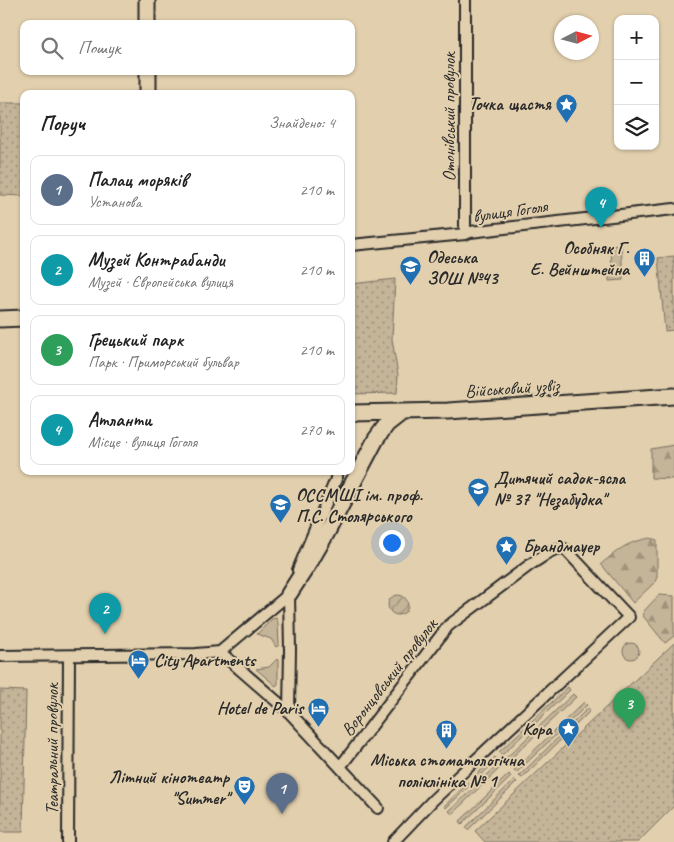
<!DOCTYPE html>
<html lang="uk">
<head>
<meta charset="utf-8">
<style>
	body { margin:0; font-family:Caveat,sans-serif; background:#f2f2f2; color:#222 }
	.controls { position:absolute; right:15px; top:15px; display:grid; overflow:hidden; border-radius:10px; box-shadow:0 1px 4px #0004 }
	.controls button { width:45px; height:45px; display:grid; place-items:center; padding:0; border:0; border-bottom:1px solid #e0e0e0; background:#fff; color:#222; font:25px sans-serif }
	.compass { position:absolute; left:554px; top:15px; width:45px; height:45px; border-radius:50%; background:#fff; box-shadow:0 1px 4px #0004; rotate:84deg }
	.you { position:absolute; left:391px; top:542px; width:18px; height:18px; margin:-12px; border:4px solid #fff; border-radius:50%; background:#1a73e8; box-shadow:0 0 0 8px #1a73e833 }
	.badge { display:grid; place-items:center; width:32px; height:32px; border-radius:50%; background:#1f6fb2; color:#fff; font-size:16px; font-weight:700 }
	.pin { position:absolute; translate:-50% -41px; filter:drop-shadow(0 1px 2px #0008) }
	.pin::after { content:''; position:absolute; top:26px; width:18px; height:15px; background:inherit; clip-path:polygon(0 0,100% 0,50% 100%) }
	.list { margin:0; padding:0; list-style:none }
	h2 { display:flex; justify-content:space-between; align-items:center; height:65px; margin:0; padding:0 20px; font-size:21px }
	h2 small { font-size:16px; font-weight:400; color:#767676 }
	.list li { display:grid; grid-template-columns:32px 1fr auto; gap:15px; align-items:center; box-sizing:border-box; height:70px; margin:0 10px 10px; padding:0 10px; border:1px solid #e0e0e0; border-radius:10px }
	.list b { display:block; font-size:19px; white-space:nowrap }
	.list p { margin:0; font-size:16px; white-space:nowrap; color:#767676 }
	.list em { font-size:16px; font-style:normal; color:#767676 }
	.icon { flex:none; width:28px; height:28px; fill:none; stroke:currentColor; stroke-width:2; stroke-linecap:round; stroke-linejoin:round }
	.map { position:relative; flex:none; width:674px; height:842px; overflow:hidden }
	.search { position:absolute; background:#fff; box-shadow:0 1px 4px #0004; left:20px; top:20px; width:335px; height:55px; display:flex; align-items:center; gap:12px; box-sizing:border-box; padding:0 18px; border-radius:10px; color:#767676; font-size:19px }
	.panel { position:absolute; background:#fff; box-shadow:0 1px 4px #0004; left:20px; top:90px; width:335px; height:385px; border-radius:10px }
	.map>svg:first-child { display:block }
</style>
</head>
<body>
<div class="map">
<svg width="674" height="842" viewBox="0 0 674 842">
	<defs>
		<pattern id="forest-firs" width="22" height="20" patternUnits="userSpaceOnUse" patternTransform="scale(1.25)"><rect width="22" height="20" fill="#c4b498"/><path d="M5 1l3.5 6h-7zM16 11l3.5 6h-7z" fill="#9f937c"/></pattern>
		<pattern id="park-dots" width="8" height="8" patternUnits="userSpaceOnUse" patternTransform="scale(1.25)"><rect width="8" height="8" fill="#c4b498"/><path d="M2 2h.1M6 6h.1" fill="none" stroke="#9f937c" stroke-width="1.8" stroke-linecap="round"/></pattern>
		<pattern id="garden-furrows" width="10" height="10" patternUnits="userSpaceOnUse" patternTransform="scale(1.25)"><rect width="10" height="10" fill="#c4b498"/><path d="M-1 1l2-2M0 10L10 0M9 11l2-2" fill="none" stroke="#9f937c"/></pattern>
	</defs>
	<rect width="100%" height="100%" fill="#e2cfad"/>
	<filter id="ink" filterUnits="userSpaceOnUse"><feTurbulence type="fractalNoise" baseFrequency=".02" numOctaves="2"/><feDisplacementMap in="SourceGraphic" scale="10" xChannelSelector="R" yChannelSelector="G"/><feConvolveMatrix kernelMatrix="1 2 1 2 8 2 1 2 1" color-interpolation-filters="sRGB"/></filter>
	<g filter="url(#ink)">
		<!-- grass -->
		<path fill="#c4b498" stroke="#787062" d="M621,245L623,280L609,281V271H612L611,246Z
			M276,618L278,623L279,645L276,647L271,639L257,634L272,619Z
			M623 651a8 8 0 1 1 16 0a8 8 0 1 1-16 0Z
			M277,659L278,660V684L276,686L256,669L269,667Z
			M568,687L570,690L502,755L499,752Z
			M573,694L576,697L507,762L505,759Z
			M584,702L587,705L516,773L514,770Z
			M588,708L590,711L522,778L519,776Z
			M495,757L497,760L446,808L444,806Z
			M499,764L502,766L452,814L449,811Z
			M509,774L511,777L462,824L460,821Z
			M514,780L517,782L468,830L466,827Z"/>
		<!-- forest -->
		<path fill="url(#forest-firs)" stroke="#787062" d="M674,445V479L651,478V449Z
			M650,538L657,540V577L655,582L633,603L601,564C621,548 625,543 650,538Z
			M659,595L674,596V636L665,643L643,616L644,611Z"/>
		<!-- park -->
		<path fill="url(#park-dots)" stroke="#787062" d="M0,103H24V196L0,195Z
			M674,256V330L665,331L658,258Z
			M395,279L392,339L398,375L397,393L351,394V284Z
			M674,643V806L638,842H485L475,831Z
			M0,690L26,691L23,832H0Z"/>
		<!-- garden -->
		<path fill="url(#garden-furrows)" stroke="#787062" d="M388 605a10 10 0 1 1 20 0a10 10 0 1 1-20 0Z"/>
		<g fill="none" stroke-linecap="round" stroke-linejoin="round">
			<defs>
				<path id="street" d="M465,234V0
					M351,245L465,234L470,232L674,209
					M298,570L336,479V471
					M220,652L289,712L290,650L289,594L291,588
					M220,652L289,594
					M0,656L196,654L220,652
					M289,712L378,808
					M340,767L448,626L531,564L553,550L562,548L566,550L629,617L434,799L393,842
					M68,842L69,656"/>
				<path id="secondary" d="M147,0V24
					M148,71V94
					M0,319L24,318
					M351,413L448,411L674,396
					M289,594L311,560L326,534L376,439L387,424L401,413"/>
			</defs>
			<!-- street casing -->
			<use href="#street" stroke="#2b2b2b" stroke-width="14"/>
			<!-- secondary casing -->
			<use href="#secondary" stroke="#2b2b2b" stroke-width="19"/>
			<!-- street -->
			<use href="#street" stroke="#e2cfad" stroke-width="10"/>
			<!-- secondary -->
			<use href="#secondary" stroke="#e2cfad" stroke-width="15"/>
		</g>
	</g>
	<!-- icons -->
	<defs>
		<symbol id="sight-pin" viewBox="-11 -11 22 30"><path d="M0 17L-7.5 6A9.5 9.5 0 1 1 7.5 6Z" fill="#1f6fb2" stroke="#e2cfad"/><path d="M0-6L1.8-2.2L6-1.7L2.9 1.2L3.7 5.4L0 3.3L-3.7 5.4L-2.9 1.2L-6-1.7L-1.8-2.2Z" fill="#fff"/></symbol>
		<symbol id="building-pin" viewBox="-11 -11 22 30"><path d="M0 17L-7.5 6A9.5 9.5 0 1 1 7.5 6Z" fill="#1f6fb2" stroke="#e2cfad"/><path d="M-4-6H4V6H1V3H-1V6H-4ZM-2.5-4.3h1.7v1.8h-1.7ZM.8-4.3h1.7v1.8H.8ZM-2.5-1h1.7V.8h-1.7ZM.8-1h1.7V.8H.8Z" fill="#fff"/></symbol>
		<symbol id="school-pin" viewBox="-11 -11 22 30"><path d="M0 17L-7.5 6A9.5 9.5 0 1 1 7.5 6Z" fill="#1f6fb2" stroke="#e2cfad"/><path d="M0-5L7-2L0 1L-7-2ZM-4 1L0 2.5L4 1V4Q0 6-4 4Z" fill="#fff"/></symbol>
		<symbol id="hotel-pin" viewBox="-11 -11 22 30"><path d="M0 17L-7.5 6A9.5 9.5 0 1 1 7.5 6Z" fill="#1f6fb2" stroke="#e2cfad"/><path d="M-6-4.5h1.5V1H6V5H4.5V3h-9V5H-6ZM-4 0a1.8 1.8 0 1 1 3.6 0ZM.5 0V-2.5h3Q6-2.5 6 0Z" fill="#fff"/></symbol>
		<symbol id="theatre-pin" viewBox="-11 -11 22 30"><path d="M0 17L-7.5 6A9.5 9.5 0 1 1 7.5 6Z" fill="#1f6fb2" stroke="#e2cfad"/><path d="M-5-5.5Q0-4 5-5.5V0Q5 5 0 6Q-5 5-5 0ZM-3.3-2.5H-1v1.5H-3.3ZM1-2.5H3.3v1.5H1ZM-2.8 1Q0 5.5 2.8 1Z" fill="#fff"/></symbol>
	</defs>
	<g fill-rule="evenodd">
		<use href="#sight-pin" x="554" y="92" width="25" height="34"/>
		<use href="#building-pin" x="632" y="246" width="25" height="34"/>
		<use href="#school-pin" x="398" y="254" width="25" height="34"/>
		<use href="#school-pin" x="466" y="476" width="25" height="34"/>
		<use href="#school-pin" x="268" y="492" width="25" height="34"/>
		<use href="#sight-pin" x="494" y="534" width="25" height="34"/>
		<use href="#hotel-pin" x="126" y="648" width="25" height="34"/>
		<use href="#hotel-pin" x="306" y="696" width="25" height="34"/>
		<use href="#sight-pin" x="556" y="716" width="25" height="34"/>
		<use href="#building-pin" x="434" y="718" width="25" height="34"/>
		<use href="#theatre-pin" x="232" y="774" width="25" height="34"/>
	</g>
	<g text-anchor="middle" stroke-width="4" stroke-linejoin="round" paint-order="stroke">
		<!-- poi labels -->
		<g font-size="18" font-weight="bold" fill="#2b2b2b" stroke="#e2cfad" text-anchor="end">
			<text x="551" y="110">Точка щастя</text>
			<text x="629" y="254">Особняк Г.<tspan x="629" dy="21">Е. Вейнштейна</tspan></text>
			<text x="427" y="263" text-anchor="start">Одеська<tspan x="427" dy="21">ЗОШ №43</tspan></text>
			<text x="494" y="484" text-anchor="start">Дитячий садок-ясла<tspan x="494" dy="21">№ 37 "Незабудка"</tspan></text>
			<text x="296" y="501" text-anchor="start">ОССМШІ ім. проф.<tspan x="296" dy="21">П.С. Столярського</tspan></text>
			<text x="523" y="552" text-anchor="start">Брандмауер</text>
			<text x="154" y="666" text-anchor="start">City Apartments</text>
			<text x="303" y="714">Hotel de Paris</text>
			<text x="552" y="735">Кора</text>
			<text x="447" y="766" text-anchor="middle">Міська стоматологічна<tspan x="447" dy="21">поліклініка № 1</tspan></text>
			<text x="229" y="783">Літний кінотеатр<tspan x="229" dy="21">"Summer"</tspan></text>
		</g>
		<!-- street labels -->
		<g font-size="18" fill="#2b2b2b" stroke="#e2cfad">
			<text transform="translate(449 117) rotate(-90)" y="6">Отонівський провулок</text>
			<text transform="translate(510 211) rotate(-8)" y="6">вулиця Гоголя</text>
			<text transform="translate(512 388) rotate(-4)" y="6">Військовий узвіз</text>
			<text transform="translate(389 677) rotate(-52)" y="6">Воронцовський провулок</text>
			<text transform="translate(52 749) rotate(-90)" y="6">Театральний провулок</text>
		</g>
	</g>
</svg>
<div class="controls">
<button>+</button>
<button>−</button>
<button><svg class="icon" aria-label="layers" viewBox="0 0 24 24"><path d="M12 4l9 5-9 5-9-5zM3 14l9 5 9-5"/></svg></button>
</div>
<svg class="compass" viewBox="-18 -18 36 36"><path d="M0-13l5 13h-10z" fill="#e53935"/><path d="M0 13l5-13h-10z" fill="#767676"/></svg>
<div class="you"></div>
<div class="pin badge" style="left:282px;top:814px;background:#5c6f8a">1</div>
<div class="pin badge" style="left:105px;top:634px;background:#0f9aa8">2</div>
<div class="pin badge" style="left:629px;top:729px;background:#2e9e5b">3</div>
<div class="pin badge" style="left:601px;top:228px;background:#0f9aa8">4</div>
<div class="search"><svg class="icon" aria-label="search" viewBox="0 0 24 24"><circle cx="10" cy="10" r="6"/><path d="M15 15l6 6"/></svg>Пошук</div>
<section class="panel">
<h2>Поруч<small>Знайдено: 4</small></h2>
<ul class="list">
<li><span class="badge" style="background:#5c6f8a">1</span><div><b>Палац моряків</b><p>Установа</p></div><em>210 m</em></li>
<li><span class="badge" style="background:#0f9aa8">2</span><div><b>Музей Контрабанди</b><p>Музей · Європейська вулиця</p></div><em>210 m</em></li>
<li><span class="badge" style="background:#2e9e5b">3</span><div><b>Грецький парк</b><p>Парк · Приморський бульвар</p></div><em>210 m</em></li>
<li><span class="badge" style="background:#0f9aa8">4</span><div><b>Атланти</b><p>Місце · вулиця Гоголя</p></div><em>270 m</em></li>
</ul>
</section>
</div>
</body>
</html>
